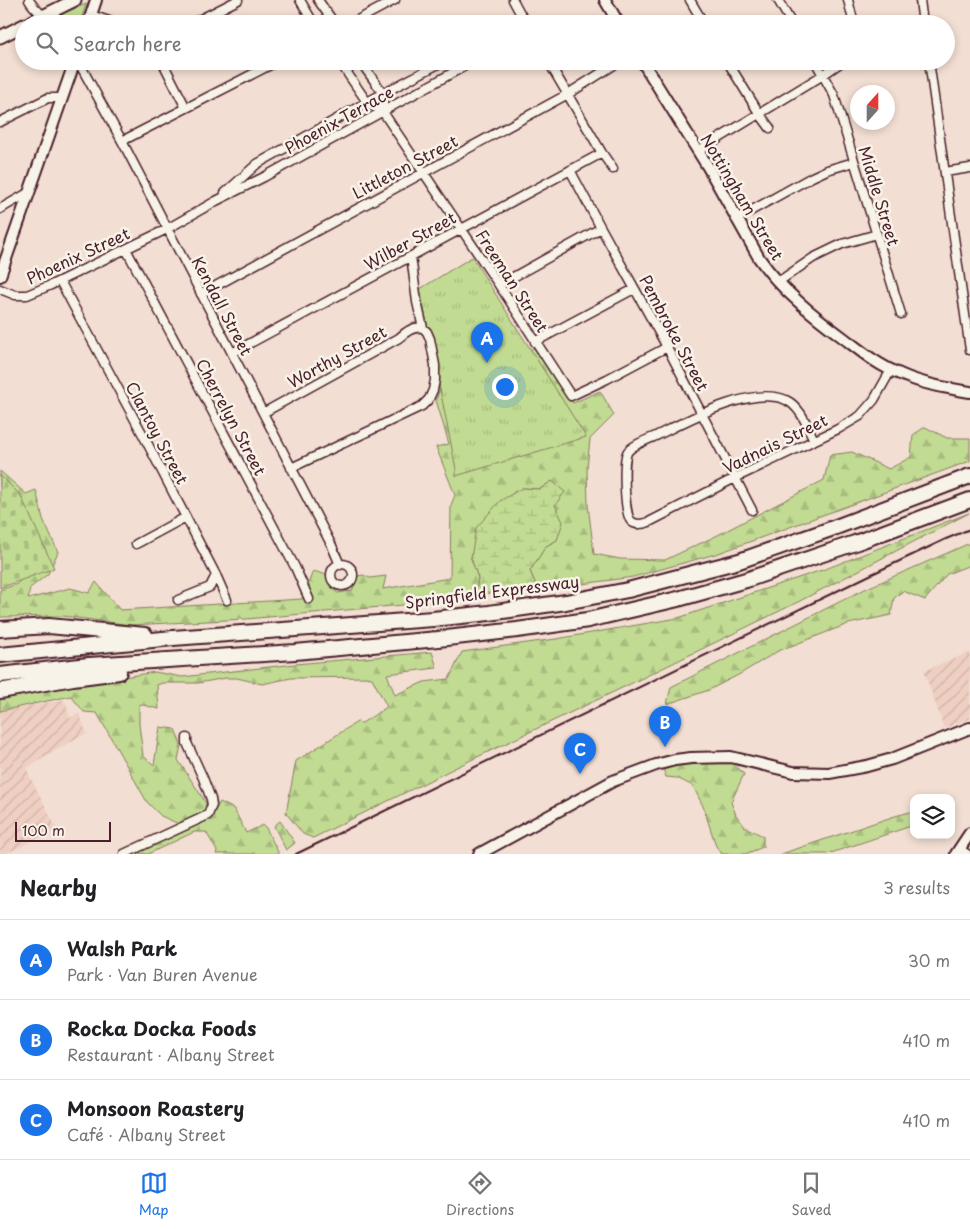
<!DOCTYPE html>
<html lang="en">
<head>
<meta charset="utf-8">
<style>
	body { margin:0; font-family:"Playpen Sans",sans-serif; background:#f2f2f2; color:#202124 }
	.controls { position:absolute; right:15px; bottom:15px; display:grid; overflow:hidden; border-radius:10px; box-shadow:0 2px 8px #0003 }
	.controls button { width:45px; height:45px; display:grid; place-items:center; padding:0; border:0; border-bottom:1px solid #e0e0e0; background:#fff; color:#202124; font:25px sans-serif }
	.compass { position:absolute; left:850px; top:85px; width:45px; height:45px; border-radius:50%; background:#fff; box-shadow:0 2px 8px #0003; rotate:21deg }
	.scale { position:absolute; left:15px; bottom:12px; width:96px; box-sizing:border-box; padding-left:5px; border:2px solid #4a1f2b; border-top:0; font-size:14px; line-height:18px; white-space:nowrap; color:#4a1f2b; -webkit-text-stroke:4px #f7f3e8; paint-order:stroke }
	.you { position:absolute; left:504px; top:386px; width:18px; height:18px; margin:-12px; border:4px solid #fff; border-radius:50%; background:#1a73e8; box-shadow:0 0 0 8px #1a73e833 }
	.badge { display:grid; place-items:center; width:32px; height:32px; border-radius:50%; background:#1a73e8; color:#fff; font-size:16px; font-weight:700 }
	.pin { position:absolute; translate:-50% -41px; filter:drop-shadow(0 1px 2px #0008) }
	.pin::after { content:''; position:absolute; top:26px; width:18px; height:15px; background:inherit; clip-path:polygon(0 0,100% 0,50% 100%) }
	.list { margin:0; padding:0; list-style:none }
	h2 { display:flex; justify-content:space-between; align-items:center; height:65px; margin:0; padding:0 20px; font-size:21px }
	h2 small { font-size:16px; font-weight:400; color:#757577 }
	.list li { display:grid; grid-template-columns:32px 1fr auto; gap:15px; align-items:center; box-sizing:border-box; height:80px; padding:0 20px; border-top:1px solid #e0e0e0 }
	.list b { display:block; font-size:19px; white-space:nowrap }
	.list p { margin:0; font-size:16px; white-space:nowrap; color:#757577 }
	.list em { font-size:16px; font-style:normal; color:#757577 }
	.icon { flex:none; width:28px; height:28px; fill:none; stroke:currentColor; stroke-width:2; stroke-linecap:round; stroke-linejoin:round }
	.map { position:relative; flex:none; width:970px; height:854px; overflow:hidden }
	.search { position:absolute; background:#fff; box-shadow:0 2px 8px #0003; left:15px; right:15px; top:15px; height:55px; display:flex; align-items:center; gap:12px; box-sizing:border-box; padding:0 18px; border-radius:28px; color:#757577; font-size:19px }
	.sheet { height:305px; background:#fff }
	nav { display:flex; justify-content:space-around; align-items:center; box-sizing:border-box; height:70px; border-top:1px solid #e0e0e0; background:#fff; font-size:14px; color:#757577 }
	nav a { display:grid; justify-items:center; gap:2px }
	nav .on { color:#1a73e8 }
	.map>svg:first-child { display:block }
</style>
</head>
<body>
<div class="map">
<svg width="970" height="854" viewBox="0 0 970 854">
	<defs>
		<pattern id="industrial-furrows" width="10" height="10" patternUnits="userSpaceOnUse" patternTransform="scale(1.25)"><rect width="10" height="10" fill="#eecfc2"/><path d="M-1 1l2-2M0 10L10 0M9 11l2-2" fill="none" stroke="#ceb1a7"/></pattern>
		<pattern id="forest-firs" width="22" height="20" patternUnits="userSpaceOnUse" patternTransform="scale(1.25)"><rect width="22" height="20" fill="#c1db92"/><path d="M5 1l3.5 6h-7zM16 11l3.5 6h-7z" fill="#a7bc7e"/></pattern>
		<pattern id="wetland-marsh" width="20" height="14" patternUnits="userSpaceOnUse" patternTransform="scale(1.25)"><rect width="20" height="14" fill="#c1db92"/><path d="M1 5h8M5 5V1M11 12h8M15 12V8" fill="none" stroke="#a7bc7e"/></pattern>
		<pattern id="cemetery-stones" width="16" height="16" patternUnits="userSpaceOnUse" patternTransform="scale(1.25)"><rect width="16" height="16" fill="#c1db92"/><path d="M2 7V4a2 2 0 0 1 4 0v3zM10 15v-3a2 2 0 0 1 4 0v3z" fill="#a7bc7e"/></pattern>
		<pattern id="park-tufts" width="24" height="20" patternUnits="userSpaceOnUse" patternTransform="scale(1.25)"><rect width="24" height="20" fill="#c1db92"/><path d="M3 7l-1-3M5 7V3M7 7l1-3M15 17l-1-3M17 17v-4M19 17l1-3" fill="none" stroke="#a7bc7e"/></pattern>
	</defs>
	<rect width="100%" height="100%" fill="#f2ded2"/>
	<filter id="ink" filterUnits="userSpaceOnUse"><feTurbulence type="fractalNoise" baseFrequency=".02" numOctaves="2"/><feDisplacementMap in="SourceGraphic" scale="10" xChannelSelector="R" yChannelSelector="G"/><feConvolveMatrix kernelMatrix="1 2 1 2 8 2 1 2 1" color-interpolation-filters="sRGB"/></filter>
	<g filter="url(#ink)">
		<!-- industrial -->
		<path fill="url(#industrial-furrows)" d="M970,652V719L944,728L924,671Z
			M63,700L67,705L69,718L79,714L87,734L78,737L27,768L29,775L57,829L5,854H0V711Z"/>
		<!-- forest -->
		<path fill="url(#forest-firs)" stroke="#867d5e" d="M533,347L573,403L600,391L614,415L590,439L587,468L588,505L594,554L620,559L665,560L718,535L824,480L830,455L852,452L889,469L911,457L913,435L925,427L947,438H970V461L719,553L633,577L538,590L530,571L546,546L557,540L552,481L540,489L522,488L471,558L478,578L476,594L470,599L246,619L131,625L63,616L0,617V590L17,584L39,560L0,486V471L26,494L36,490L43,519L58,552L48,574L30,588L28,599L70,588L89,593L96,582L120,610L302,599L313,571L327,575L330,584L337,593L352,591L358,576L363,575L370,578L386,576L383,589L450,578L451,505L455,495L436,447L449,444L436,400L448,366L526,357Z
			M969,513L796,603L626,686L471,760L313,838L303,834L286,813L296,761L357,722L362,723L387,707L372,678L365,677L291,678L262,684L237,678H226L198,683H162L157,685L159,709L139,704V724L143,756L154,765L160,727L175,729L181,745L178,760L206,803L204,811L179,824L161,816L147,802L97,713L84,712L71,696L0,711V700L63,687L155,672L182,677L295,664L432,652L437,668L387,674L395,695L424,682L449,679L462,652L556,639L678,618L828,568Z
			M970,543V565L947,574L925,600L903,591L894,598L891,615L848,624L778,651L740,674L709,690L667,704L671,687L865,589Z
			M697,762L732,763L744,774L731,802L736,815L745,827L763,836V847L745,854H722L716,846L703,806L693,786L677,778L666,777L662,766Z
			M220,802L234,809L246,833L263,825L266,828L279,854H216L217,851L206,832H194L148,854H140V850L191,827L212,816Z
			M914,811V825L828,854H781L895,816Z
			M280,821L295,843L286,850L274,826Z"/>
		<!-- wetland -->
		<path fill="url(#wetland-marsh)" stroke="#867d5e" d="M552,481L565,492L555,505L563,522L557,540L546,546L530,571L538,590L476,594L478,578L471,558L476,528L500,501L522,488L540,489Z"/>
		<!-- cemetery -->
		<path fill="url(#cemetery-stones)" stroke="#867d5e" d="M0,475L21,496L54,568L0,588Z"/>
		<!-- park -->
		<path fill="url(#park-tufts)" stroke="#867d5e" d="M86,4L80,24H62L56,16Z
			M472,257L586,437L456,476V469L420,289Z"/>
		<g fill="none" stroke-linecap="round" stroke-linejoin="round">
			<defs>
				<path id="street" d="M29,0C35,11 44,15 53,24
					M300,0L314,24
					M318,0L335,24
					M513,0L526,24
					M690,0L704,24
					M778,0L792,24
					M848,0L854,24
					M920,0L923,24
					M91,15L118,24
					M191,24L238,0
					M350,24L395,0
					M78,61L122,141L332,546L340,565
					M162,61L186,108
					M339,61L367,102L383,112L509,300L571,396L607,379L667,347
					M360,61L383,93V112
					M451,61L455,71
					M548,61L602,153L613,169
					M727,61L759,113L770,128
					M815,61L834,95L901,314
					M929,61L970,350
					M0,122L48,98H62
					M122,141L278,61
					M698,151L823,75L843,61
					M570,170L601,228L667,347L752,510
					M945,172L970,168
					M225,193L257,164L367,102L444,61
					M0,209L28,193
					M736,219L812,177L827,170L854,162
					M126,249L295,567L309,599
					M60,281L142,433L216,575L227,600
					M778,282L813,258L842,244L877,234
					M499,285L601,228
					M0,289L15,295H27L51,285L167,229L216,201L264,177L474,61
					M201,294L568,94L620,61
					M535,342L634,289
					M232,353L602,153
					M263,413L399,338C406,332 413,326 423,328
					M814,440C807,426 801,407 786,400C751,385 688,420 656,436C649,439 630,446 627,453C623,461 624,514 631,521C636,526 643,524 649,522L735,478L838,429L860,416L874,400L891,370
					M291,468L422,406L429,399L433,390L435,380V365L430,339L427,332L423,328L417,302L411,256
					M136,544L186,517
					M331 575a11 11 0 1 1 22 0a11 11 0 1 1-22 0Z
					M178,600L210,587L216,575
					M959,849L967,854
					M124,854L208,815L212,805L211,799L203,778L187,743V738"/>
				<path id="secondary" d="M605,0L619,24
					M88,24L96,0
					M642,61L708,167L759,258C781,290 814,316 845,339C862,352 879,366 900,374C922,384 946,388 970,392
					M0,276L75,61
					M479,854L613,781L656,765L675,760L691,758L731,757L793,772L829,773L867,766L892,759L970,728
					M956,854L970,833"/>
				<path id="primary" d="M27,24L75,0
					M0,37L24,25"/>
				<path id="highway" d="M0,629L49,626L145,635
					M0,655L173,638L433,619L489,613L566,602L628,590L739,561L828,530L970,476
					M0,675L89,665L295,652L438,639L517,630L588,620L678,599L746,580L855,543L970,500
					M0,691L73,678L119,672"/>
			</defs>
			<!-- street casing -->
			<use href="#street" stroke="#4a1f2b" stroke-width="11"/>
			<!-- secondary casing -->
			<use href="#secondary" stroke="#4a1f2b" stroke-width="14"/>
			<!-- primary casing -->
			<use href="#primary" stroke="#4a1f2b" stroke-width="15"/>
			<!-- highway casing -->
			<use href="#highway" stroke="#4a1f2b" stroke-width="18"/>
			<!-- street -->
			<use href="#street" stroke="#f7f3e8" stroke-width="8"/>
			<!-- secondary -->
			<use href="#secondary" stroke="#f7f3e8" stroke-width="10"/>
			<!-- primary -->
			<use href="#primary" stroke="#f7f3e8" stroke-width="11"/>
			<!-- highway -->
			<use href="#highway" stroke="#f7f3e8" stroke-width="14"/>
			<!-- rail -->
			<path stroke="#4a1f2b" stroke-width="2" d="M296,854L872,574L946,539L970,529"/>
		</g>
	</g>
	<g text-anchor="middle" stroke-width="5" stroke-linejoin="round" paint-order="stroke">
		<!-- street labels -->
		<g font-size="16" fill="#4a1f2b" stroke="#f7f3e8">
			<text transform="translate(339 120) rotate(-29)" y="6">Phoenix Terrace</text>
			<text transform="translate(405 167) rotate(-28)" y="6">Littleton Street</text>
			<text transform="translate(879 196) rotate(73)" y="6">Middle Street</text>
			<text transform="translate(742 197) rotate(59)" y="6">Nottingham Street</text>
			<text transform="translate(410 241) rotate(-29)" y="6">Wilber Street</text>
			<text transform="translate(78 256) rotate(-25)" y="6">Phoenix Street</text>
			<text transform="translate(512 281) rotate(57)" y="6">Freeman Street</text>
			<text transform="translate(222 306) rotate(62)" y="6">Kendall Street</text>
			<text transform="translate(674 333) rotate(62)" y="6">Pembroke Street</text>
			<text transform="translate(337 357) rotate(-29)" y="6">Worthy Street</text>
			<text transform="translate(231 417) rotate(62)" y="6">Cherrelyn Street</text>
			<text transform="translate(157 433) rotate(62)" y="6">Clantoy Street</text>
			<text transform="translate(775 444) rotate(-26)" y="6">Vadnais Street</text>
			<text transform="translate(492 592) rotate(-7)" y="6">Springfield Expressway</text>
		</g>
	</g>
</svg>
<div class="controls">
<button><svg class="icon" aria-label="layers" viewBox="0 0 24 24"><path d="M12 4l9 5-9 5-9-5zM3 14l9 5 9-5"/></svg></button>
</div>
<svg class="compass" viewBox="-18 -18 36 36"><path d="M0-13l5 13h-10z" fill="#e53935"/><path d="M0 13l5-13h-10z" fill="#757577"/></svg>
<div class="scale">100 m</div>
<div class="you"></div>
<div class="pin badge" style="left:487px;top:363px">A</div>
<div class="pin badge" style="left:665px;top:747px">B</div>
<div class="pin badge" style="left:580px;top:774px">C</div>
<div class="search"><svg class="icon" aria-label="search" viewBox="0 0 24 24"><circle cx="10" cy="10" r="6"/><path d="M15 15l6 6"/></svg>Search here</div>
</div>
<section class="sheet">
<h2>Nearby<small>3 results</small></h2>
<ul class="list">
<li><span class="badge">A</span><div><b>Walsh Park</b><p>Park · Van Buren Avenue</p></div><em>30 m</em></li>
<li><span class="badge">B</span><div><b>Rocka Docka Foods</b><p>Restaurant · Albany Street</p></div><em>410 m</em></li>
<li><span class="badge">C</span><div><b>Monsoon Roastery</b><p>Café · Albany Street</p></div><em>410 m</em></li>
</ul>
</section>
<nav>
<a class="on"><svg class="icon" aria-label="map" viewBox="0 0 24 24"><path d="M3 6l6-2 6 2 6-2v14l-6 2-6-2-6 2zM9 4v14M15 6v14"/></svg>Map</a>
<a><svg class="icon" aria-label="directions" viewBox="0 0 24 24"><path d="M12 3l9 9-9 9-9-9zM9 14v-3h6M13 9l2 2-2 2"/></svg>Directions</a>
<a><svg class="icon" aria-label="saved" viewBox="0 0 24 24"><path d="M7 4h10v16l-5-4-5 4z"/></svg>Saved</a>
</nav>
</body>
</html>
